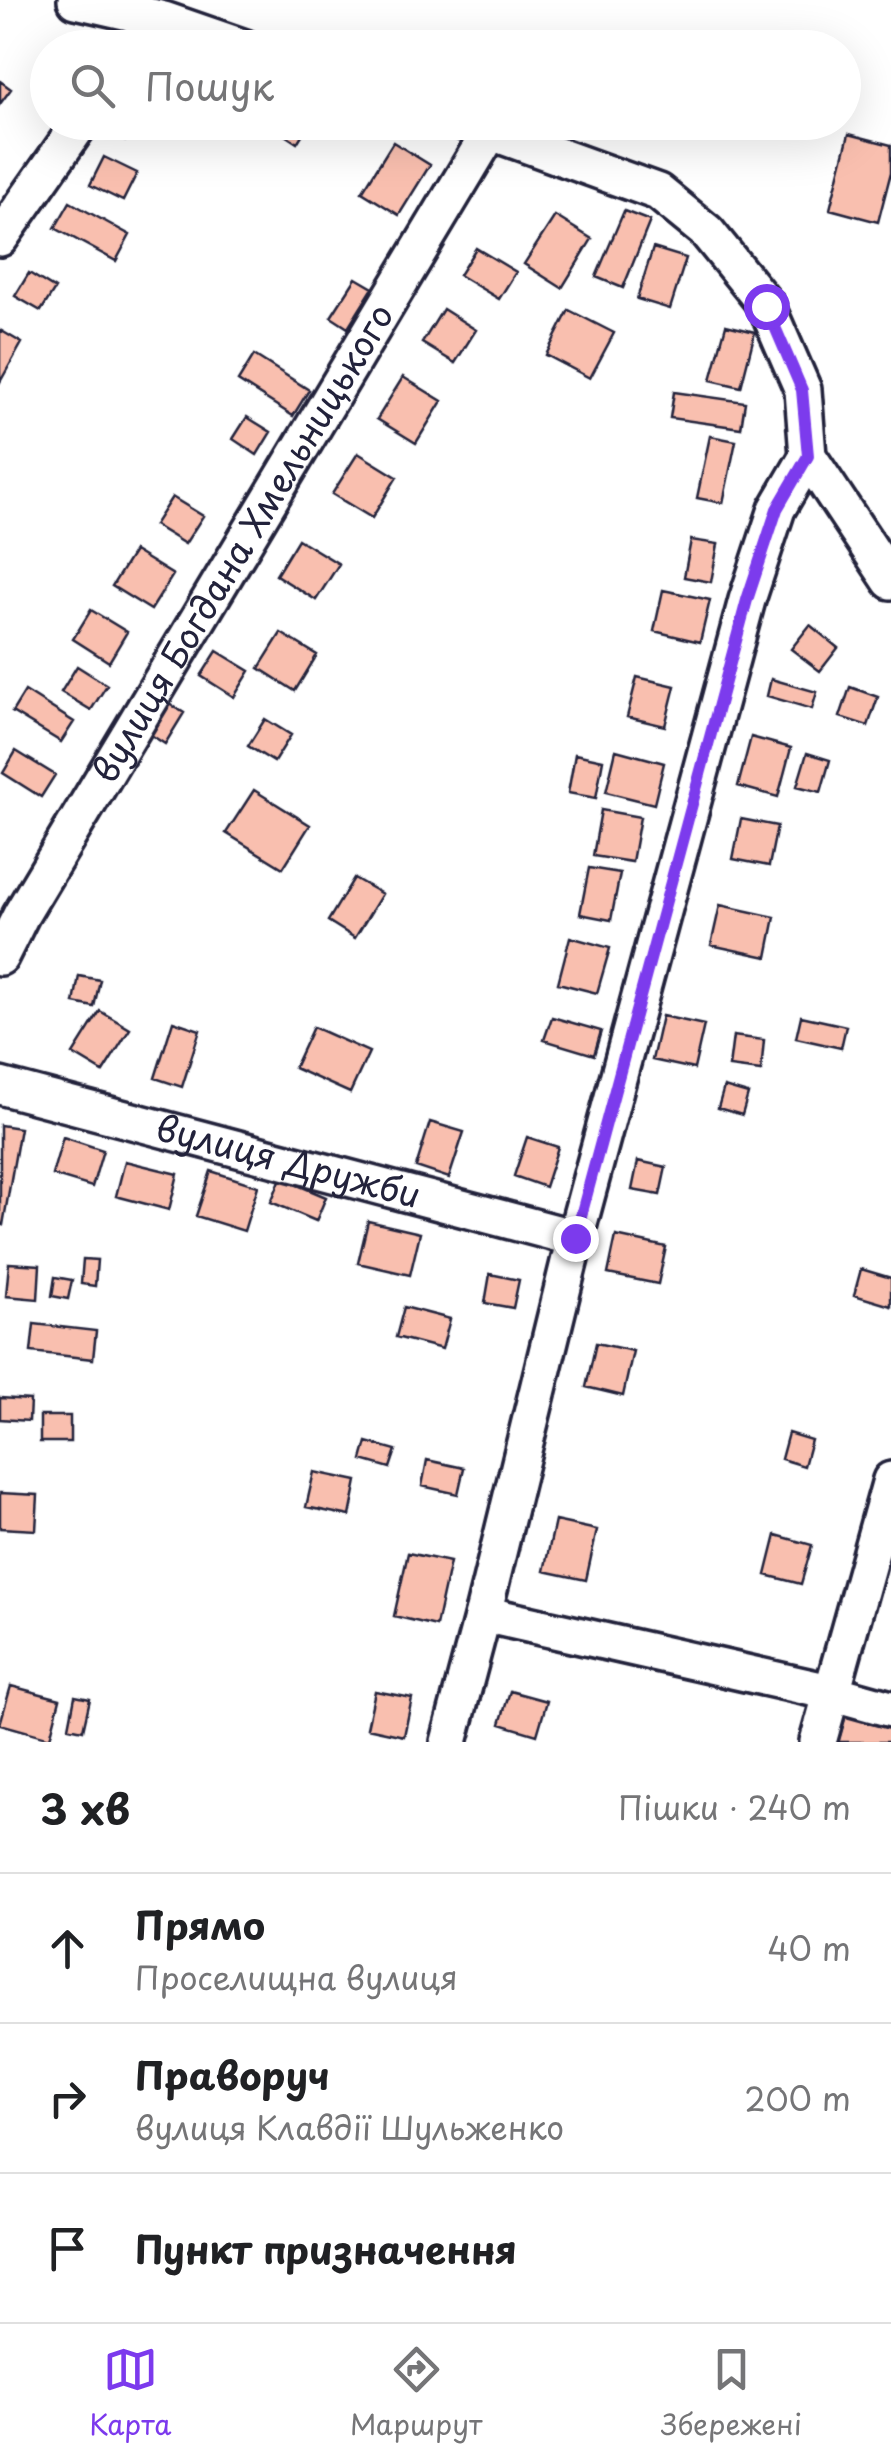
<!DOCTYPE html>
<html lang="uk">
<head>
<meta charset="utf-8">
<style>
	body { margin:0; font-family:"Playpen Sans",sans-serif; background:#f2f2f2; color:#202124 }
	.stop { position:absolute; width:30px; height:30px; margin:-22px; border:8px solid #7c3aed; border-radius:50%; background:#fff }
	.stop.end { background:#7c3aed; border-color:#fff; box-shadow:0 2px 10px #0008 }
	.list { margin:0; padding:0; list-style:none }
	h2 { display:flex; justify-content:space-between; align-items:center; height:130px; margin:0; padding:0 40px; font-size:42px }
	h2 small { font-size:32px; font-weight:400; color:#757577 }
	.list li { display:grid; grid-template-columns:65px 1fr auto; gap:30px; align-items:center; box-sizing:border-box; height:150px; padding:0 40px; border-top:2px solid #e0e0e0 }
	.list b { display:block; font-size:38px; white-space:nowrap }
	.list p { margin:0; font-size:32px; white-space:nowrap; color:#757577 }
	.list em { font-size:32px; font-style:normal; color:#757577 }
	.icon { flex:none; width:55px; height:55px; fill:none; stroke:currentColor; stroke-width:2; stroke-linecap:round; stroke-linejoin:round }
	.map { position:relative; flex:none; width:891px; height:1742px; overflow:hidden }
	.search { position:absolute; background:#fff; box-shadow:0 10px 40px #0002; left:30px; right:30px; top:30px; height:110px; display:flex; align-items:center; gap:25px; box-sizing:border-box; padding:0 35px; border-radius:55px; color:#757577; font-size:38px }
	.sheet { height:580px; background:#fff }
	nav { display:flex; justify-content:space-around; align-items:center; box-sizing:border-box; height:140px; border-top:2px solid #e0e0e0; background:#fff; font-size:28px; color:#757577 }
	nav a { display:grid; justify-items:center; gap:5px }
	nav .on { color:#7c3aed }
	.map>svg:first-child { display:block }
</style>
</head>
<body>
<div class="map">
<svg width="891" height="1742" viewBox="0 0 891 1742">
	<rect width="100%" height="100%" fill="#fff"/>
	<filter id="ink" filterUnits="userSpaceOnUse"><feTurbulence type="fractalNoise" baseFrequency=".01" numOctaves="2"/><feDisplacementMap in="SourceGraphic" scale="20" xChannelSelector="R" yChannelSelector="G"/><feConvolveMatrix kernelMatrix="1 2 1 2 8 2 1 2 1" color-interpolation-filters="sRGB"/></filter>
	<g filter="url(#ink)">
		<!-- building -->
		<path fill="#f9bfaf" stroke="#22223b" stroke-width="2.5" d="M0,81L11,89L0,104Z
			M103,122H140L125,141Z
			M265,122H310L297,143Z
			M849,134L891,145V172L878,222L830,209Z
			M393,142L430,165L399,215L362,192Z
			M104,157L137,173L123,201L90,185Z
			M70,202L130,235L116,261L55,228Z
			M624,211L650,221L623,288L596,277Z
			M555,216L592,239L562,288L524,264Z
			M476,248L516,272L499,299L459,275Z
			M653,248L686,258L670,309L637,299Z
			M29,273L55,289L41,311L15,296Z
			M356,278L373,288L348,328L331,317Z
			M443,309L476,330L455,363L422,343Z
			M569,310L614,333L590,378L546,355Z
			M726,325L755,332L741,387L711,380Z
			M0,330L22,343L0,382Z
			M254,355L309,390L293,416L238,381Z
			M403,377L442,401L416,443L377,419Z
			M674,392L745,402L741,428L670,418Z
			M247,417L271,432L257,455L233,439Z
			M710,436L736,441L723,503L697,498Z
			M358,453L397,477L372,518L332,494Z
			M172,497L203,516L185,544L154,525Z
			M298,539L339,564L316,600L276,575Z
			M691,540L718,544L711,582L684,577Z
			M134,551L173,575L151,610L112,586Z
			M663,590L710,600L700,642L654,631Z
			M91,610L127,632L109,662L73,639Z
			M810,625L838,648L820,671L791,649Z
			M281,633L317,655L295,691L259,668Z
			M217,651L250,671L234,697L201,676Z
			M77,666L107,685L91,710L61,692Z
			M637,677L675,686L665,726L627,717Z
			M771,679L817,692L812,709L767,696Z
			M850,687L878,697L868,726L840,717Z
			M25,691L74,722L61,742L12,712Z
			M167,702L184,713L165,744L148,733Z
			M265,719L291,735L274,762L248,746Z
			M751,737L791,748L778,797L738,786Z
			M616,750L664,763L654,804L606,792Z
			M16,751L55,775L41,797L3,773Z
			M807,753L830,760L821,792L797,786Z
			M575,754L603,760L596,798L568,793Z
			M254,790L310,825L283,868L226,833Z
			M601,810L640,817L632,862L593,856Z
			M741,819L777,826L769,866L733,859Z
			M589,868L620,873L611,920L580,914Z
			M354,878L382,894L355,938L328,921Z
			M720,905L775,917L767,957L711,945Z
			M570,937L610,948L597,993L558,983Z
			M79,976L100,980L94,1007L74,1003Z
			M100,1011L130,1029L103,1072L73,1054Z
			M662,1016L704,1025L694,1069L652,1060Z
			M801,1016L846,1026L841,1048L796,1038Z
			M552,1017L601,1031L594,1055L544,1040Z
			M173,1021L200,1030L182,1087L155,1078Z
			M313,1027L369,1052L350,1093L294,1068Z
			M733,1036L764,1040L761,1071L729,1067Z
			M724,1087L748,1094L742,1115L718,1108Z
			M430,1122L464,1132L449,1178L416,1167Z
			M0,1125L20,1128L3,1225L0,1224Z
			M63,1137L103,1150L92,1187L52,1175Z
			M527,1137L558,1147L545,1187L514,1176Z
			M125,1161L178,1174L169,1210L116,1196Z
			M638,1161L666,1167L660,1195L632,1190Z
			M211,1171L258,1186L244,1231L196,1216Z
			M281,1178L326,1197L316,1221L271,1202Z
			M368,1221L420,1233L410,1275L358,1263Z
			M616,1236L666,1247L658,1284L608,1274Z
			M83,1259L97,1260L95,1286L81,1284Z
			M9,1263L40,1265L38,1299L6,1296Z
			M861,1269L891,1278V1306L854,1295Z
			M490,1274L519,1280L513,1308L485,1303Z
			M55,1277L72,1280L68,1299L52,1296Z
			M404,1307L450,1319L442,1349L396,1337Z
			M34,1324L96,1331L93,1359L31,1352Z
			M596,1343L633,1351L623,1396L586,1387Z
			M0,1398L30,1400L29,1421L0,1419Z
			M40,1416H70V1442H40Z
			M788,1433L811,1440L804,1466L781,1459Z
			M367,1442L396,1450L390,1468L362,1460Z
			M427,1460L464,1468L458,1494L422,1486Z
			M314,1472L357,1481L350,1516L306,1507Z
			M0,1493L38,1495L36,1530L0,1528Z
			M555,1521L597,1530L586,1580L544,1571Z
			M776,1535L812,1545L801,1584L766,1575Z
			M408,1553L450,1562L436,1626L394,1616Z
			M11,1686L60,1699L50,1738L0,1724Z
			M375,1691L412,1698L404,1736L367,1728Z
			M510,1691L547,1701L537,1735L500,1724Z
			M75,1696L90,1699L83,1730L69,1727Z
			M846,1715L891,1728V1742H838Z"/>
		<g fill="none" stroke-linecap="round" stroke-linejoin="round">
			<defs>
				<g id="minor">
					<path d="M76,0L164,20L245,48"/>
					<path d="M134,48L155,18"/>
					<path d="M464,122L658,192L707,232L766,305L803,390L808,456L891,581"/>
					<path d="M0,238L81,122"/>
					<path id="s1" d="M0,957L21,915L490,132"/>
					<path id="s2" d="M0,1086L575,1238"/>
					<path d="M483,1614L830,1692L891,1709"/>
					<path d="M449,1742L483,1614L575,1238L747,600L777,509L808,456"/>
					<path d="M818,1742L891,1480"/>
				</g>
			</defs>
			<!-- minor casing -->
			<use href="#minor" stroke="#22223b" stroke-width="42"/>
			<!-- minor -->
			<use href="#minor" stroke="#fff" stroke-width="35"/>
		</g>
	</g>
	<g fill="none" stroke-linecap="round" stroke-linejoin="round" filter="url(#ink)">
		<!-- route -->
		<path stroke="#7c3aed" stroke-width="12" d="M575,1238L747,600L777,509L808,456L802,390L766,306"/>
	</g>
	<g text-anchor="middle" stroke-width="9" stroke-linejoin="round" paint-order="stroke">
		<!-- street labels -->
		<g font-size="35" fill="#22223b" stroke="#fff">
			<text dy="12" stroke="none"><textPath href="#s1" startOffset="480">вулиця Богдана Хмельницького</textPath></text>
			<text dy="12" stroke="none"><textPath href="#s2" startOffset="298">вулиця Дружби</textPath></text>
		</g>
	</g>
</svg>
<div class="stop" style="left:766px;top:306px"></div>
<div class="stop end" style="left:575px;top:1238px"></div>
<div class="search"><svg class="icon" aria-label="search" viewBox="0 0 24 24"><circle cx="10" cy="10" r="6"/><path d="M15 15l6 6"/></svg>Пошук</div>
</div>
<section class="sheet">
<h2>3 хв<small>Пішки · 240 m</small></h2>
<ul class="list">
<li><svg class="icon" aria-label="ahead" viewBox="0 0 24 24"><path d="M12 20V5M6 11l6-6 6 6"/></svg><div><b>Прямо</b><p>Проселищна вулиця</p></div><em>40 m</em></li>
<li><svg class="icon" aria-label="right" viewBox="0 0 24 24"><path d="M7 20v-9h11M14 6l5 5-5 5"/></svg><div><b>Праворуч</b><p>вулиця Клавдії Шульженко</p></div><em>200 m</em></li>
<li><svg class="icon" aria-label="arrive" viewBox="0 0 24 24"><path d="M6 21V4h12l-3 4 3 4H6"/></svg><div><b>Пункт призначення</b></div></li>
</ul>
</section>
<nav>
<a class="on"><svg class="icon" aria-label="map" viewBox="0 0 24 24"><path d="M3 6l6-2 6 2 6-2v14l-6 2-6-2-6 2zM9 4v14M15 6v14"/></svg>Карта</a>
<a><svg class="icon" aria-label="directions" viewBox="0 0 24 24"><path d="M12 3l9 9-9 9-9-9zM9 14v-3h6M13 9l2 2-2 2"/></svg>Маршрут</a>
<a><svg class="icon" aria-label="saved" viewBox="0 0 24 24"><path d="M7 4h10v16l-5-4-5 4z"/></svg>Збережені</a>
</nav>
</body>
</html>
